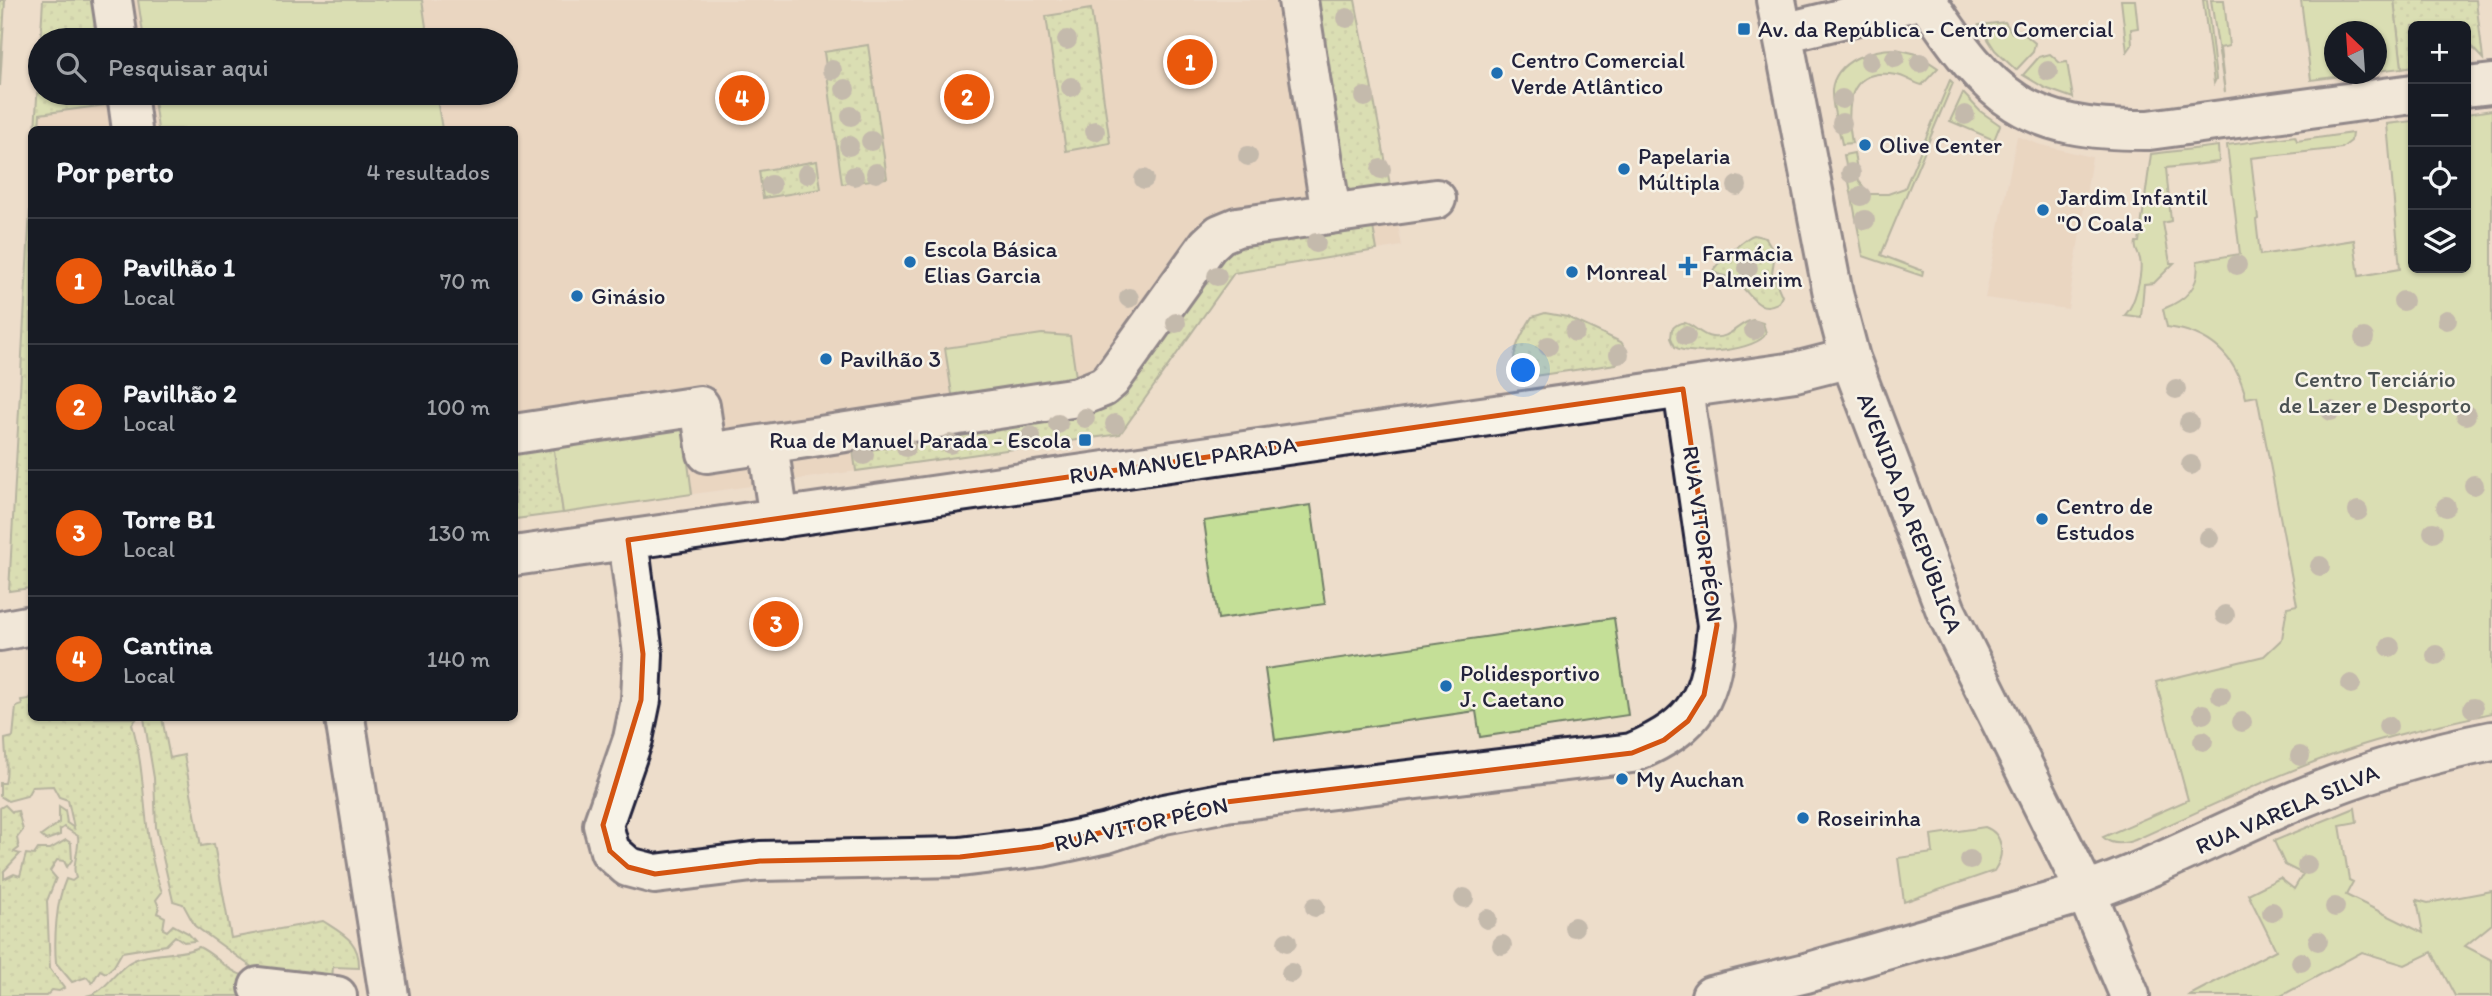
<!DOCTYPE html>
<html lang="pt">
<head>
<meta charset="utf-8">
<style>
	body { margin:0; font-family:Itim,sans-serif; background:#20242c; color:#f1f3f6 }
	.controls { position:absolute; right:21px; top:21px; display:grid; overflow:hidden; border-radius:10px; box-shadow:0 2px 5px #0004 }
	.controls button { width:63px; height:63px; display:grid; place-items:center; padding:0; border:0; border-bottom:2px solid #363941; background:#171b24; color:#f1f3f6; font:35px sans-serif }
	.compass { position:absolute; left:2324px; top:21px; width:63px; height:63px; border-radius:50%; background:#171b24; box-shadow:0 2px 5px #0004; rotate:335deg }
	.you { position:absolute; left:1524px; top:371px; width:24px; height:24px; margin:-18px; border:5px solid #fff; border-radius:50%; background:#1a73e8; box-shadow:0 0 0 10px #1a73e833 }
	.badge { display:grid; place-items:center; width:46px; height:46px; border-radius:50%; background:#ea580c; color:#fff; font-size:23px; font-weight:700 }
	.pin { position:absolute; translate:-50% -50%; border:4px solid #fff; box-shadow:0 2px 7px #0006 }
	.list { margin:0; padding:0; list-style:none }
	h2 { display:flex; justify-content:space-between; align-items:center; height:91px; margin:0; padding:0 28px; font-size:30px }
	h2 small { font-size:23px; font-weight:400; color:#9ea1a6 }
	.list li { display:grid; grid-template-columns:46px 1fr auto; gap:21px; align-items:center; box-sizing:border-box; height:126px; padding:0 28px; border-top:2px solid #363941 }
	.list b { display:block; font-size:26px; white-space:nowrap }
	.list p { margin:0; font-size:23px; white-space:nowrap; color:#9ea1a6 }
	.list em { font-size:23px; font-style:normal; color:#9ea1a6 }
	.icon { flex:none; width:38px; height:38px; fill:none; stroke:currentColor; stroke-width:2; stroke-linecap:round; stroke-linejoin:round }
	.map { position:relative; flex:none; width:2492px; height:996px; overflow:hidden }
	.search { position:absolute; background:#171b24; box-shadow:0 2px 5px #0004; left:28px; top:28px; width:490px; height:77px; display:flex; align-items:center; gap:18px; box-sizing:border-box; padding:0 24px; border-radius:38px; color:#9ea1a6; font-size:26px }
	.panel { position:absolute; background:#171b24; box-shadow:0 2px 5px #0004; left:28px; top:126px; width:490px; height:595px; border-radius:10px }
	.map>svg:first-child { display:block }
</style>
</head>
<body>
<div class="map">
<svg width="2492" height="996" viewBox="0 0 2492 996">
	<defs>
		<pattern id="grass-dots" width="8" height="8" patternUnits="userSpaceOnUse" patternTransform="scale(1.75)"><rect width="8" height="8" fill="#c4df97"/><path d="M2 2h.1M6 6h.1" fill="none" stroke="#a8bf83" stroke-width="1.8" stroke-linecap="round"/></pattern>
	</defs>
	<rect width="100%" height="100%" fill="#edddcb"/>
	<filter id="ink" filterUnits="userSpaceOnUse"><feTurbulence type="fractalNoise" baseFrequency=".0143" numOctaves="2"/><feDisplacementMap in="SourceGraphic" scale="14" xChannelSelector="R" yChannelSelector="G"/><feConvolveMatrix kernelMatrix="1 2 1 2 8 2 1 2 1" color-interpolation-filters="sRGB"/></filter>
	<g filter="url(#ink)">
		<!-- built -->
		<path fill="#e6ceb7" fill-rule="evenodd" d="M43,0H1355L1402,246L1234,273L1120,434L515,519L514,130H35ZM40,40H506V93H40Z
			M2017,136L2041,145L2092,157L2068,309L1985,298Z"/>
		<!-- grass -->
		<path fill="url(#grass-dots)" stroke="#738069" stroke-width="2" d="M0,0H5L0,86Z
			M43,0H98L104,40H40V93H112L114,104L40,114L39,129L35,130Z
			M1313,0H1355L1391,190L1345,192Z
			M2394,0H2476L2483,59L2466,41V26H2413V66L2402,68Z
			M1091,9L1110,143L1066,151L1046,16Z
			M868,45L887,178L842,184L824,52Z
			M817,161L821,189L763,198L759,171Z
			M31,192V588L9,591Z
			M1372,221L1377,250L1234,273L1120,434L856,471L852,443L1092,405L1224,248Z
			M1754,235L1766,238L1775,253L1772,273L1782,296L1779,302C1756,316 1749,289 1733,279C1726,274 1719,277 1713,271C1714,266 1747,236 1754,235Z
			M1545,313L1567,317L1621,342L1627,350L1626,359L1616,364L1534,376C1497,373 1521,335 1532,317Z
			M1753,320L1763,323L1766,333C1759,351 1690,357 1675,347L1671,338L1672,329C1688,312 1695,335 1712,337C1731,340 1737,323 1753,320Z
			M553,443L563,513L515,519V449Z
			M31,693L32,718H137L132,724C148,779 141,838 162,892L156,900L159,907L157,913L165,917L163,929L167,931L173,925L188,933L195,941L184,942L175,936L166,945L122,952L114,966L106,973L100,970L92,983L87,977L72,982L56,963C54,938 56,902 66,879L72,881L76,878C71,866 80,850 78,836L64,827L60,830V835L46,840L41,836L59,823V806L65,810L67,823L74,828L68,800L59,797L53,786L32,787L27,796L8,801L0,796V783H5C9,768 5,754 5,739L13,737L16,707L22,705L21,700L29,699Z
			M144,718H162L170,758L184,755L201,846L214,844L231,938L323,921C343,934 360,941 359,968L333,967L332,979L256,970L195,926L183,904L173,901L156,827L154,778Z
			M5,805L12,812L18,811L23,830L17,838L19,848L14,852L20,854L4,871V879L14,874L20,876L26,854L34,855L38,849H50L66,840L71,843L72,860L67,867L64,861L57,860L50,871L56,878L47,901L50,969L64,988L59,991L52,990L46,996H0V808Z
			M199,947C216,955 227,971 245,976L253,996H86C108,992 114,969 134,960C153,951 182,956 199,947Z"/>
		<!-- green -->
		<path fill="#c4df97" stroke="#738069" stroke-width="2" d="M138,0H422L428,40H144Z
			M2121,0H2135L2138,28L2131,29L2132,45L2127,52Z
			M2203,0H2207L2216,79L2214,83Z
			M2211,0H2224L2229,46L2220,48L2225,92Z
			M2301,0H2394L2402,68L2377,71L2376,32H2334V74H2358L2311,80Z
			M2005,22L2012,33H2023L2035,43L2033,52L2016,70L1995,50L1979,25Z
			M1896,49L1917,54L1938,68L1922,85C1913,83 1905,76 1896,75C1846,66 1846,109 1852,143L1842,144C1839,128 1831,107 1832,90C1835,60 1872,49 1896,49Z
			M2050,54L2060,63L2067,62L2073,98L2045,88L2023,75L2039,57Z
			M1950,80L1953,83L1881,255L1923,271L1922,276L1863,256L1844,155L1854,153L1859,181L1869,194H1888L1905,188Z
			M153,93H436L442,129H158Z
			M1963,93L1980,111L2000,125L1994,140L1950,121Z
			M2492,110V713C2443,724 2394,734 2347,750C2274,775 2205,809 2135,840C2124,844 2112,846 2103,837L2188,800L2156,682L2264,656L2282,639L2287,607L2297,605L2257,396L2246,398C2236,356 2209,332 2167,327L2163,309C2186,300 2201,286 2197,261L2240,254L2227,145L2295,136L2297,141L2352,133L2351,141L2342,148L2251,158L2258,219L2256,220L2260,255L2354,240L2359,276L2400,269L2387,124L2413,121V268H2466V114Z
			M2218,146L2219,162L2166,168L2171,221L2163,223L2170,263H2174L2154,283L2144,284L2141,317L2125,315C2135,305 2143,273 2140,259C2138,251 2134,251 2136,242H2139L2151,154Z
			M1042,334L1070,336L1077,384L953,401L945,348Z
			M683,424L692,494L563,513L553,443Z
			M1311,505L1325,604L1218,619L1204,521Z
			M1614,618L1628,715L1480,737L1476,711L1275,740L1265,669Z
			M2355,808L2357,822L2340,825L2349,880L2353,882L2346,895L2423,933L2417,900L2428,903L2492,891V924L2465,946L2492,960V996H2455L2432,952L2405,965L2362,952L2281,996H2188L2276,950L2248,894L2280,878L2294,889L2303,874L2285,865L2274,841Z
			M1985,827C2004,834 2005,855 1994,871L1904,902L1898,858L1933,853L1931,835Z"/>
		<g fill="none" stroke-linecap="round" stroke-linejoin="round">
			<defs>
				<path id="minor" d="M112,0L118,40
					M1298,0L1331,214
					M1776,0L1833,294L1850,358L1946,611L2086,892L2130,996
					M1926,0C1992,99 2025,131 2149,130L2413,94
					M1783,33L1919,0
					M2466,87L2492,84
					M127,93L132,130
					M514,434L700,406L707,453L1078,397L1103,387L1111,380L1208,245L1220,234L1237,227L1436,199
					M768,444L779,519
					M628,540L643,654L641,700L633,739L603,825L610,851L628,867L655,874L760,861L960,857L1042,847L1107,833L1164,814L1226,802L1632,753C1700,724 1711,697 1717,625L1683,389
					M514,556L1795,372L1850,358
					M0,631L32,625
					M345,718L389,996
					M259,987L337,996
					M1711,996L1806,973L2086,892C2161,866 2229,828 2302,798C2364,772 2427,754 2492,741"/>
			</defs>
			<!-- minor casing -->
			<use href="#minor" stroke="#22223b" stroke-width="44"/>
			<!-- minor -->
			<use href="#minor" stroke="#f7f3e8" stroke-width="38"/>
		</g>
		<!-- trees -->
		<g fill="#939088">
			<circle cx="1347" cy="18" r="10"/>
			<circle cx="1067" cy="40" r="10"/>
			<circle cx="1895" cy="58" r="10"/>
			<circle cx="1870" cy="61" r="10"/>
			<circle cx="1920" cy="63" r="10"/>
			<circle cx="832" cy="70" r="10"/>
			<circle cx="2048" cy="71" r="10"/>
			<circle cx="1071" cy="87" r="10"/>
			<circle cx="845" cy="89" r="10"/>
			<circle cx="1365" cy="97" r="10"/>
			<circle cx="1842" cy="99" r="10"/>
			<circle cx="1965" cy="115" r="10"/>
			<circle cx="851" cy="116" r="10"/>
			<circle cx="1842" cy="123" r="10"/>
			<circle cx="1095" cy="131" r="10"/>
			<circle cx="871" cy="141" r="10"/>
			<circle cx="849" cy="146" r="10"/>
			<circle cx="1248" cy="156" r="10"/>
			<circle cx="1381" cy="169" r="10"/>
			<circle cx="876" cy="173" r="10"/>
			<circle cx="1851" cy="173" r="10"/>
			<circle cx="807" cy="174" r="10"/>
			<circle cx="854" cy="176" r="10"/>
			<circle cx="1144" cy="179" r="10"/>
			<circle cx="771" cy="185" r="10"/>
			<circle cx="1737" cy="186" r="10"/>
			<circle cx="1861" cy="196" r="10"/>
			<circle cx="1865" cy="220" r="10"/>
			<circle cx="1316" cy="243" r="10"/>
			<circle cx="2237" cy="265" r="10"/>
			<circle cx="1748" cy="268" r="10"/>
			<circle cx="1217" cy="276" r="10"/>
			<circle cx="1129" cy="298" r="10"/>
			<circle cx="2403" cy="301" r="10"/>
			<circle cx="2447" cy="320" r="10"/>
			<circle cx="1176" cy="323" r="10"/>
			<circle cx="1754" cy="330" r="10"/>
			<circle cx="1575" cy="332" r="10"/>
			<circle cx="1686" cy="336" r="10"/>
			<circle cx="2364" cy="338" r="10"/>
			<circle cx="1548" cy="346" r="10"/>
			<circle cx="1619" cy="354" r="10"/>
			<circle cx="2176" cy="389" r="10"/>
			<circle cx="2331" cy="411" r="10"/>
			<circle cx="2466" cy="415" r="10"/>
			<circle cx="1085" cy="418" r="10"/>
			<circle cx="2189" cy="423" r="10"/>
			<circle cx="1058" cy="424" r="10"/>
			<circle cx="1115" cy="424" r="10"/>
			<circle cx="1031" cy="436" r="10"/>
			<circle cx="950" cy="444" r="10"/>
			<circle cx="906" cy="447" r="10"/>
			<circle cx="864" cy="455" r="10"/>
			<circle cx="2191" cy="465" r="10"/>
			<circle cx="2474" cy="485" r="10"/>
			<circle cx="2446" cy="507" r="10"/>
			<circle cx="2358" cy="511" r="10"/>
			<circle cx="2433" cy="532" r="10"/>
			<circle cx="2209" cy="538" r="10"/>
			<circle cx="2320" cy="566" r="10"/>
			<circle cx="2225" cy="615" r="10"/>
			<circle cx="2390" cy="647" r="10"/>
			<circle cx="2436" cy="655" r="10"/>
			<circle cx="2351" cy="684" r="10"/>
			<circle cx="2221" cy="695" r="10"/>
			<circle cx="2473" cy="708" r="10"/>
			<circle cx="2203" cy="714" r="10"/>
			<circle cx="2242" cy="722" r="10"/>
			<circle cx="2388" cy="726" r="10"/>
			<circle cx="2203" cy="741" r="10"/>
			<circle cx="2300" cy="756" r="10"/>
			<circle cx="1970" cy="860" r="10"/>
			<circle cx="2307" cy="865" r="10"/>
			<circle cx="1464" cy="898" r="10"/>
			<circle cx="1315" cy="907" r="10"/>
			<circle cx="2335" cy="907" r="10"/>
			<circle cx="2272" cy="912" r="10"/>
			<circle cx="1487" cy="919" r="10"/>
			<circle cx="1574" cy="927" r="10"/>
			<circle cx="2318" cy="941" r="10"/>
			<circle cx="1287" cy="942" r="10"/>
			<circle cx="1502" cy="945" r="10"/>
			<circle cx="2301" cy="962" r="10"/>
			<circle cx="1291" cy="973" r="10"/>
		</g>
	</g>
	<!-- marked area -->
	<path d="M0 0H2492V996H0ZM1683,389L1717,625L1704,695L1688,721L1664,740L1632,753L1226,802L1042,847L960,857L760,861L655,874L628,867L610,851L603,825L641,700L643,654L628,540Z" fill="#edddcb" fill-opacity=".55" fill-rule="evenodd"/>
	<path fill="none" stroke="#d45411" stroke-width="5" stroke-linejoin="round" d="M1683,389L1717,625L1704,695L1688,721L1664,740L1632,753L1226,802L1042,847L960,857L760,861L655,874L628,867L610,851L603,825L641,700L643,654L628,540Z"/>
	<!-- markers -->
	<g fill="#1f6fb2" stroke="#f7f3e8" stroke-width="2.5">
		<rect x="1737" y="22" width="14" height="14" rx="3.5"/>
		<circle cx="1497" cy="73" r="7"/>
		<circle cx="1865" cy="145" r="7"/>
		<circle cx="1624" cy="169" r="7"/>
		<circle cx="2043" cy="210" r="7"/>
		<circle cx="910" cy="262" r="7"/>
		<path d="M1684.5 255.5h7v7h7v7h-7v7h-7v-7h-7v-7h7z"/>
		<circle cx="1572" cy="272" r="7"/>
		<circle cx="577" cy="296" r="7"/>
		<circle cx="826" cy="359" r="7"/>
		<rect x="1078" y="433" width="14" height="14" rx="3.5"/>
		<circle cx="2042" cy="519" r="7"/>
		<circle cx="1446" cy="686" r="7"/>
		<circle cx="1622" cy="779" r="7"/>
		<circle cx="1803" cy="818" r="7"/>
	</g>
	<g text-anchor="middle" stroke-width="5" stroke-linejoin="round" paint-order="stroke">
		<!-- poi labels -->
		<g font-size="23" fill="#22223b" stroke="#f7f3e8" text-anchor="start">
			<text x="1758" y="37">Av. da República - Centro Comercial</text>
			<text x="1511" y="68">Centro Comercial<tspan x="1511" dy="26">Verde Atlântico</tspan></text>
			<text x="1879" y="153">Olive Center</text>
			<text x="1638" y="164">Papelaria<tspan x="1638" dy="26">Múltipla</tspan></text>
			<text x="2057" y="205">Jardim Infantil<tspan x="2057" dy="26">"O Coala"</tspan></text>
			<text x="924" y="257">Escola Básica<tspan x="924" dy="26">Elias Garcia</tspan></text>
			<text x="1702" y="261">Farmácia<tspan x="1702" dy="26">Palmeirim</tspan></text>
			<text x="1586" y="280">Monreal</text>
			<text x="591" y="304">Ginásio</text>
			<text x="840" y="367">Pavilhão 3</text>
			<text x="1071" y="448" text-anchor="end">Rua de Manuel Parada - Escola</text>
			<text x="2056" y="514">Centro de<tspan x="2056" dy="26">Estudos</tspan></text>
			<text x="1460" y="681">Polidesportivo<tspan x="1460" dy="26">J. Caetano</tspan></text>
			<text x="1636" y="787">My Auchan</text>
			<text x="1817" y="826">Roseirinha</text>
		</g>
		<!-- park labels -->
		<g font-size="23" fill="#4a5152" stroke="#f7f3e8">
			<text x="2375" y="387">Centro Terciário<tspan x="2375" dy="26">de Lazer e Desporto</tspan></text>
		</g>
		<!-- street labels -->
		<g font-size="23" fill="#22223b" stroke="#f7f3e8">
			<text transform="translate(1183 460) rotate(-8)" y="8">RUA MANUEL PARADA</text>
			<text transform="translate(1910 513) rotate(69)" y="8">AVENIDA DA REPÚBLICA</text>
			<text transform="translate(1703 534) rotate(82)" y="8">RUA VITOR PÉON</text>
			<text transform="translate(2287 809) rotate(-23)" y="8">RUA VARELA SILVA</text>
			<text transform="translate(1141 824) rotate(-13)" y="8">RUA VITOR PÉON</text>
		</g>
	</g>
</svg>
<div class="controls">
<button>+</button>
<button>−</button>
<button><svg class="icon" aria-label="locate" viewBox="0 0 24 24"><circle cx="12" cy="12" r="6"/><path d="M12 2v4M12 18v4M2 12h4M18 12h4"/></svg></button>
<button><svg class="icon" aria-label="layers" viewBox="0 0 24 24"><path d="M12 4l9 5-9 5-9-5zM3 14l9 5 9-5"/></svg></button>
</div>
<svg class="compass" viewBox="-18 -18 36 36"><path d="M0-13l5 13h-10z" fill="#e53935"/><path d="M0 13l5-13h-10z" fill="#9ea1a6"/></svg>
<div class="you"></div>
<div class="pin badge" style="left:1190px;top:62px">1</div>
<div class="pin badge" style="left:967px;top:97px">2</div>
<div class="pin badge" style="left:776px;top:624px">3</div>
<div class="pin badge" style="left:742px;top:98px">4</div>
<div class="search"><svg class="icon" aria-label="search" viewBox="0 0 24 24"><circle cx="10" cy="10" r="6"/><path d="M15 15l6 6"/></svg>Pesquisar aqui</div>
<section class="panel">
<h2>Por perto<small>4 resultados</small></h2>
<ul class="list">
<li><span class="badge">1</span><div><b>Pavilhão 1</b><p>Local</p></div><em>70 m</em></li>
<li><span class="badge">2</span><div><b>Pavilhão 2</b><p>Local</p></div><em>100 m</em></li>
<li><span class="badge">3</span><div><b>Torre B1</b><p>Local</p></div><em>130 m</em></li>
<li><span class="badge">4</span><div><b>Cantina</b><p>Local</p></div><em>140 m</em></li>
</ul>
</section>
</div>
</body>
</html>
